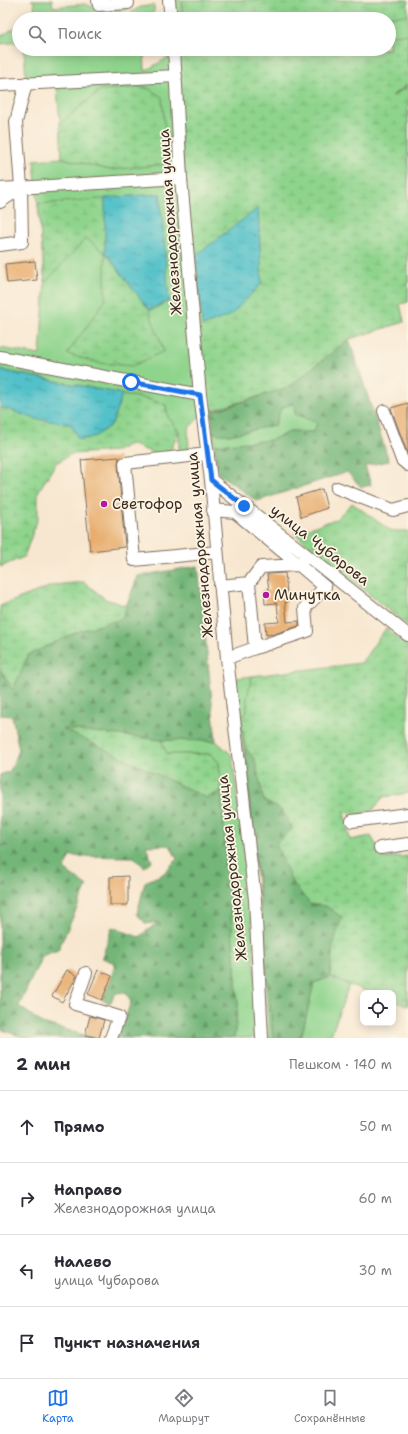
<!DOCTYPE html>
<html lang="ru">
<head>
<meta charset="utf-8">
<style>
	body { margin:0; font-family:"Shantell Sans",sans-serif; background:#f2f2f3; color:#2b2b33 }
	.controls { position:absolute; right:12px; bottom:12px; display:grid; overflow:hidden; border-radius:8px; box-shadow:0 2px 10px #0003 }
	.controls button { width:36px; height:36px; display:grid; place-items:center; padding:0; border:0; border-bottom:1px solid #e1e1e2; background:#fff; color:#2b2b33; font:20px sans-serif }
	.stop { position:absolute; width:12px; height:12px; margin:-9px; border:3px solid #1a73e8; border-radius:50%; background:#fff }
	.stop.end { background:#1a73e8; border-color:#fff; box-shadow:0 1px 4px #0008 }
	.list { margin:0; padding:0; list-style:none }
	h2 { display:flex; justify-content:space-between; align-items:center; height:52px; margin:0; padding:0 16px; font-size:17px }
	h2 small { font-size:13px; font-weight:400; color:#7c7c81 }
	.list li { display:grid; grid-template-columns:26px 1fr auto; gap:12px; align-items:center; box-sizing:border-box; height:72px; padding:0 16px; border-top:1px solid #e1e1e2 }
	.list b { display:block; font-size:15px; white-space:nowrap }
	.list p { margin:0; font-size:13px; white-space:nowrap; color:#7c7c81 }
	.list em { font-size:13px; font-style:normal; color:#7c7c81 }
	.icon { flex:none; width:22px; height:22px; fill:none; stroke:currentColor; stroke-width:2; stroke-linecap:round; stroke-linejoin:round }
	.map { position:relative; flex:none; width:408px; height:1038px; overflow:hidden }
	.search { position:absolute; background:#fff; box-shadow:0 2px 10px #0003; left:12px; right:12px; top:12px; height:44px; display:flex; align-items:center; gap:10px; box-sizing:border-box; padding:0 14px; border-radius:22px; color:#7c7c81; font-size:15px }
	.sheet { height:340px; background:#fff }
	nav { display:flex; justify-content:space-around; align-items:center; box-sizing:border-box; height:56px; border-top:1px solid #e1e1e2; background:#fff; font-size:11px; color:#7c7c81 }
	nav a { display:grid; justify-items:center; gap:2px }
	nav .on { color:#1a73e8 }
	.map>svg:first-child { display:block }
</style>
</head>
<body>
<div class="map">
<svg width="408" height="1038" viewBox="0 0 408 1038">
	<defs>
		<pattern id="forest-firs" width="22" height="20" patternUnits="userSpaceOnUse"><rect width="22" height="20" fill="#73b678"/><path d="M5 1l3.5 6h-7zM16 11l3.5 6h-7z" fill="#609462"/></pattern>
		<pattern id="wetland-marsh" width="20" height="14" patternUnits="userSpaceOnUse"><rect width="20" height="14" fill="#8fd48d"/><path d="M1 5h8M5 5V1M11 12h8M15 12V8" fill="none" stroke="#7cb679"/></pattern>
		<pattern id="water-ripples" width="26" height="14" patternUnits="userSpaceOnUse"><rect width="26" height="14" fill="#53c1c9"/><path d="M2 4q2-2 4 0t4 0M15 11q2-2 4 0t4 0" fill="none" stroke="#469da3"/></pattern>
	</defs>
	<rect width="100%" height="100%" fill="#fcf5e5"/>
	<filter id="ink" filterUnits="userSpaceOnUse"><feTurbulence type="fractalNoise" baseFrequency=".025" numOctaves="2"/><feDisplacementMap in="SourceGraphic" scale="8" xChannelSelector="R" yChannelSelector="G"/><feConvolveMatrix kernelMatrix="1 2 1 2 8 2 1 2 1" color-interpolation-filters="sRGB"/></filter>
	<filter id="wash" filterUnits="userSpaceOnUse"><feTurbulence type="fractalNoise" baseFrequency=".012" numOctaves="4" result="noise"/><feDisplacementMap in="SourceGraphic" scale="16" xChannelSelector="R" yChannelSelector="G"/><feGaussianBlur stdDeviation="0.9" result="paint"/><feColorMatrix in="noise" values="0 0 0 0 0 0 0 0 0 0 0 0 0 0 0 0 0 1.4 0 .05"/><feComposite in="paint" operator="in"/></filter>
	<g filter="url(#wash)">
		<rect width="100%" height="100%" fill="#f8e7d0"/>
		<!-- grass -->
		<path fill="#8fd48d" stroke="#657f56" d="M31,0H52L53,7L85,4L96,8L133,6L107,19H28L35,14L34,2Z
			M175,0H184L182,2V19H176Z
			M154,5V11L150,19H118L141,7Z
			M408,15V302L400,304L404,322L349,339L287,388L203,413L188,429L189,451L179,455V431L168,417L166,405L151,400L0,370V348L40,355L45,283L34,160L62,158L110,170L100,90L60,124L56,75L26,77L24,50L144,49L145,71L174,54L175,49H389V19H351Z
			M19,25V42L0,44V37Z
			M294,403L295,414L317,423L314,432L292,431L271,440L214,445L213,433L230,435L281,408Z
			M252,676L247,698V712L241,718L273,1038H269L259,902L235,686L237,678Z
			M161,740L216,741L232,755L250,901L260,1038H234L238,1005L219,763L211,754H167Z
			M330,977L349,985L330,1038H301L314,983Z"/>
		<!-- forest -->
		<path fill="url(#forest-firs)" stroke="#57704b" d="M349,339L389,461L365,466L371,485L361,487L347,472L257,501L218,473L214,445L271,440L292,431L314,432L317,423L295,414L293,403L281,408L275,425L230,435L213,433L211,412L287,388Z
			M198,566L216,741L161,740L64,729L207,798L221,791L238,1005L234,1038H115L124,1021L131,1002L126,992L116,993L110,1003L102,1000L112,976L115,963L102,958L112,927L139,937L158,922L146,924L137,914L145,882L163,874L177,859L170,845L146,846L152,861L144,867L134,857L70,856L64,869L87,886L58,950L42,956L19,1006L42,1023L95,1038H25L0,1029V775L10,771L19,750L12,716L0,715V669L13,690L28,655L79,631L121,619L138,576Z
			M245,747L255,760L264,801L280,809L293,828L310,904L326,906L342,917L333,944L330,977L314,983L301,1038H273Z"/>
		<!-- wetland -->
		<path fill="url(#wetland-marsh)" stroke="#657f56" d="M184,0H408V15L356,19H182V2Z
			M408,34V84L390,97L408,87V302L400,304L404,322L349,339L287,388L203,413L174,54L233,49H389V35Z
			M146,87L162,97L168,164L110,170L62,158L60,124L100,90Z
			M160,194L169,301L149,311L164,351L132,366L99,363L67,354L105,301V253L86,238L45,283L38,204Z
			M0,370L151,400L166,405L168,417L179,431L170,451L159,455L130,444L116,451L71,454L56,463L38,492V518L24,557L0,567Z
			M352,503L391,531H408V626L294,533L336,519Z
			M84,582L105,599L127,606L121,619L79,631L28,655L13,690L0,669V606L54,585Z
			M386,628L408,646V793L383,797L374,809L358,815L344,812L350,840L371,836L384,858L408,856V1006L393,1001V993H371L330,977L333,944L342,917L326,906L310,904L292,882L276,844L293,828L280,809L264,801L255,760L245,747L241,717L247,712V698L252,676L361,663Z
			M63,729L161,740L167,754H211L219,763L221,791L207,798Z"/>
		<!-- water -->
		<path fill="url(#water-ripples)" stroke="#477674" d="M160,194L169,301L149,310L105,252V198Z
			M258,208L262,283L231,315L202,326L196,255Z
			M0,370L122,394L112,424L96,436L79,440L71,424L36,419L4,408H0Z"/>
		<g id="blocks">
			<!-- building -->
			<path fill="#e8ad6e" d="M35,261L37,280L7,283L5,264Z
				M408,403V455L391,408Z
				M119,457L118,464L125,547L90,551L81,460Z
				M322,489L327,508L301,517L296,497Z
				M285,573L288,602H285L287,622L299,621V626L274,634L266,635L265,623L279,622L277,603L265,604L264,590H269L267,574Z
				M128,876V905H110V877Z
				M67,970L77,976L62,1002L52,996Z
				M98,970L112,976L102,1000L88,994Z
				M90,1016L104,1020L99,1038L85,1035Z"/>
		</g>
	</g>
	<g filter="url(#ink)">
		<use href="#blocks" fill-opacity="0" stroke="#7d6c5c" stroke-width="1"/>
		<g fill="none" stroke-linecap="round" stroke-linejoin="round">
			<defs>
				<path id="minor" d="M98,0L99,5L128,3
					M169,0L171,19
					M174,49L181,178L200,395L211,480L227,658L255,900L262,1038
					M0,85L176,76
					M0,189L181,178
					M0,202L20,188
					M0,245L22,242L21,187L16,122L26,83
					M0,357L200,395
					M384,411L402,460L408,465
					M208,454L125,463L134,560L217,552
					M211,480L408,635
					M337,488L393,510L408,506
					M213,510L235,512L299,565L302,562
					M220,586L249,583
					M227,658L255,648L249,583L261,567L299,565L325,587L305,608L307,631L255,648
					M352,821L408,814
					M380,848L408,844
					M86,973L75,1004L119,1017L111,1038"/>
			</defs>
			<!-- minor casing -->
			<use href="#minor" stroke="#7d6c5c" stroke-width="14"/>
			<!-- minor -->
			<use href="#minor" stroke="#fff" stroke-width="12"/>
		</g>
	</g>
	<g fill="none" stroke-linecap="round" stroke-linejoin="round" filter="url(#ink)">
		<!-- route -->
		<path stroke="#1a73e8" stroke-width="5" d="M131,382L200,395L211,480L244,506"/>
	</g>
	<!-- markers -->
	<g fill="#b5179e" stroke="#fcf5e5" stroke-width="1.5">
		<circle cx="104" cy="504" r="4"/>
		<circle cx="266" cy="595" r="4"/>
	</g>
	<g text-anchor="middle" stroke-width="3.5" stroke-linejoin="round" paint-order="stroke">
		<!-- street labels -->
		<g font-size="15" fill="#3b2a1e" stroke="#fcf5e5">
			<text transform="translate(170 222) rotate(-94)" y="5">Железнодорожная улица</text>
			<text transform="translate(200 545) rotate(-95)" y="5">Железнодорожная улица</text>
			<text transform="translate(320 545) rotate(38)" y="5">улица Чубарова</text>
			<text transform="translate(232 868) rotate(-96)" y="5">Железнодорожная улица</text>
		</g>
		<!-- poi labels -->
		<g font-size="15" fill="#3b2a1e" stroke="#fcf5e5" text-anchor="start">
			<text x="112" y="509">Светофор</text>
			<text x="274" y="600">Минутка</text>
		</g>
	</g>
</svg>
<div class="controls">
<button><svg class="icon" aria-label="locate" viewBox="0 0 24 24"><circle cx="12" cy="12" r="6"/><path d="M12 2v4M12 18v4M2 12h4M18 12h4"/></svg></button>
</div>
<div class="stop" style="left:131px;top:382px"></div>
<div class="stop end" style="left:244px;top:506px"></div>
<div class="search"><svg class="icon" aria-label="search" viewBox="0 0 24 24"><circle cx="10" cy="10" r="6"/><path d="M15 15l6 6"/></svg>Поиск</div>
</div>
<section class="sheet">
<h2>2 мин<small>Пешком · 140 m</small></h2>
<ul class="list">
<li><svg class="icon" aria-label="ahead" viewBox="0 0 24 24"><path d="M12 20V5M6 11l6-6 6 6"/></svg><div><b>Прямо</b></div><em>50 m</em></li>
<li><svg class="icon" aria-label="right" viewBox="0 0 24 24"><path d="M7 20v-9h11M14 6l5 5-5 5"/></svg><div><b>Направо</b><p>Железнодорожная улица</p></div><em>60 m</em></li>
<li><svg class="icon" aria-label="left" viewBox="0 0 24 24"><path d="M17 20v-9H6M10 6l-5 5 5 5"/></svg><div><b>Налево</b><p>улица Чубарова</p></div><em>30 m</em></li>
<li><svg class="icon" aria-label="arrive" viewBox="0 0 24 24"><path d="M6 21V4h12l-3 4 3 4H6"/></svg><div><b>Пункт назначения</b></div></li>
</ul>
</section>
<nav>
<a class="on"><svg class="icon" aria-label="map" viewBox="0 0 24 24"><path d="M3 6l6-2 6 2 6-2v14l-6 2-6-2-6 2zM9 4v14M15 6v14"/></svg>Карта</a>
<a><svg class="icon" aria-label="directions" viewBox="0 0 24 24"><path d="M12 3l9 9-9 9-9-9zM9 14v-3h6M13 9l2 2-2 2"/></svg>Маршрут</a>
<a><svg class="icon" aria-label="saved" viewBox="0 0 24 24"><path d="M7 4h10v16l-5-4-5 4z"/></svg>Сохранённые</a>
</nav>
</body>
</html>
